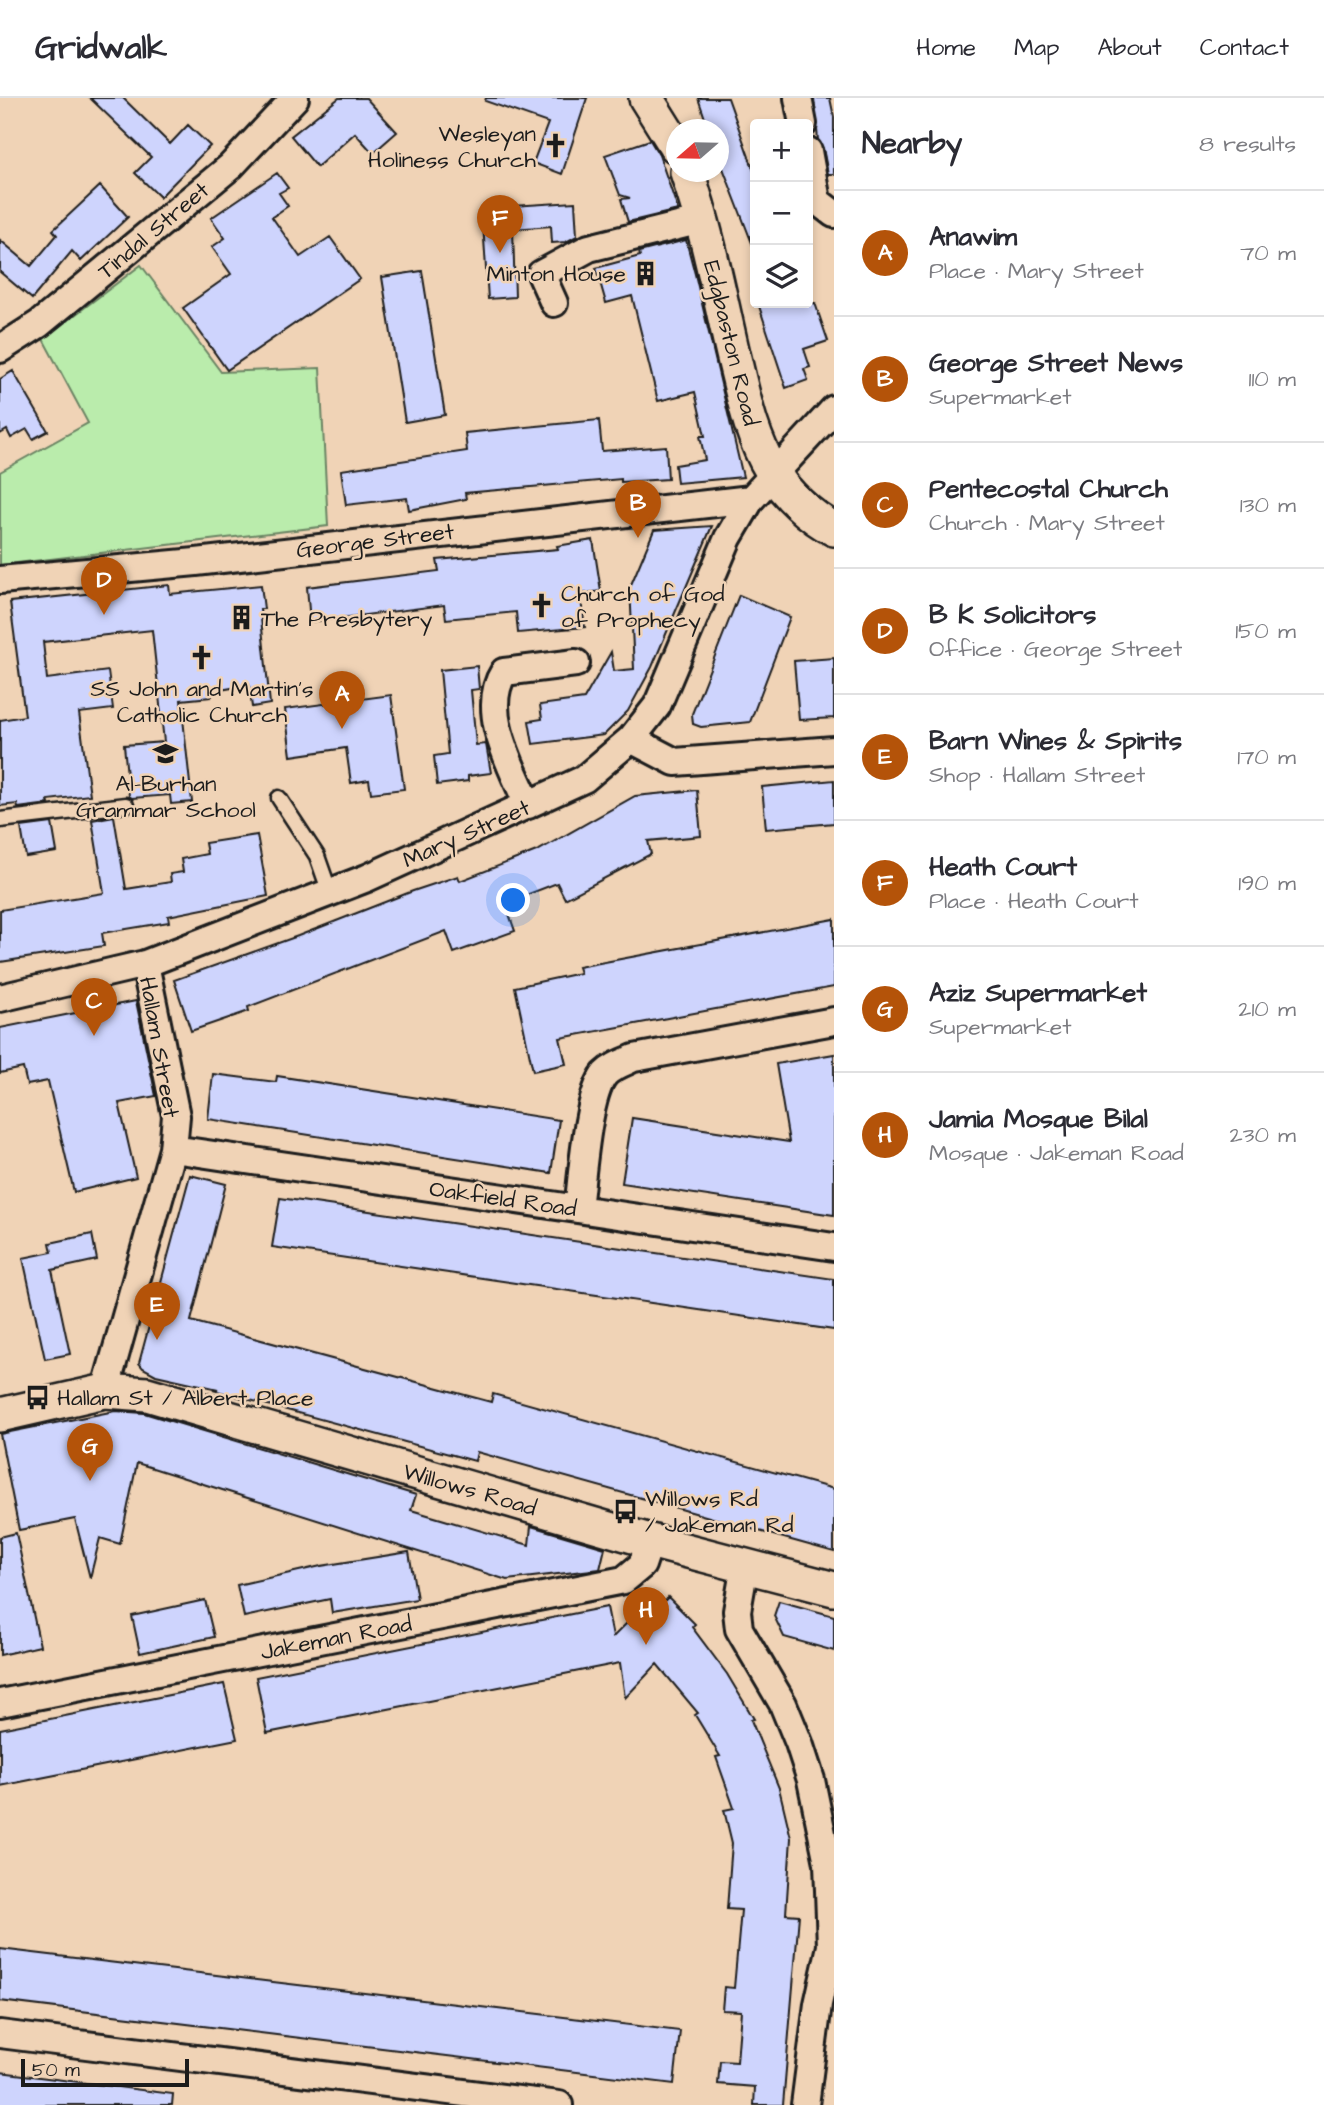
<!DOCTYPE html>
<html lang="en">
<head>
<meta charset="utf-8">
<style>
	body { margin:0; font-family:"Architects Daughter",sans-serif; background:#f7f7f7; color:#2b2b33 }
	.controls { position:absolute; right:21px; top:21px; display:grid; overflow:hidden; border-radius:7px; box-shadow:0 4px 10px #0003 }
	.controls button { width:63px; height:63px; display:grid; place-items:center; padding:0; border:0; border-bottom:2px solid #e1e1e2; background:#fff; color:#2b2b33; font:35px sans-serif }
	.compass { position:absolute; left:666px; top:21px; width:63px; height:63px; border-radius:50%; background:#fff; box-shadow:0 4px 10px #0003; rotate:250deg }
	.scale { position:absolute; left:21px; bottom:18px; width:168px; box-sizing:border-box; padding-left:7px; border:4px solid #1c1c1c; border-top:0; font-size:19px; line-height:24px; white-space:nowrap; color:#1c1c1c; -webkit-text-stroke:5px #f0d3b6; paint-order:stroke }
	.you { position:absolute; left:514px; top:803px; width:24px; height:24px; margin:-18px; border:5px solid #fff; border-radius:50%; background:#1a73e8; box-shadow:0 0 0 10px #1a73e833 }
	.badge { display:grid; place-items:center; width:46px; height:46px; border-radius:50%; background:#b45309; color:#fff; font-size:23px; font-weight:700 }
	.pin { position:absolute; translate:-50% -58px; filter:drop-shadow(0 2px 4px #0008) }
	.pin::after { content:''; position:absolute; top:37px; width:24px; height:21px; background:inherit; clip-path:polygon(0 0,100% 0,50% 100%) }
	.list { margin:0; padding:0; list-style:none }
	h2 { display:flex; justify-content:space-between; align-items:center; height:91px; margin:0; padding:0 28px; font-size:30px }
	h2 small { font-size:23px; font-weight:400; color:#7c7c81 }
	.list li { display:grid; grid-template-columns:46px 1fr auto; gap:21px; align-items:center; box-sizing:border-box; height:126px; padding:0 28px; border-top:2px solid #e1e1e2 }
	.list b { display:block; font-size:26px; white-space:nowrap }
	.list p { margin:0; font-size:23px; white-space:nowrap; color:#7c7c81 }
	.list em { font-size:23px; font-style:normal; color:#7c7c81 }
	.icon { flex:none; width:38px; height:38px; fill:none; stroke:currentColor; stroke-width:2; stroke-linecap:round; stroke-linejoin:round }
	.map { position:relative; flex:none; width:834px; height:2007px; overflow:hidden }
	header { display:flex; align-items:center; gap:42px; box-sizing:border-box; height:98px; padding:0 35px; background:#fff; border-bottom:2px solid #e1e1e2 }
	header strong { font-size:33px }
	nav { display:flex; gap:38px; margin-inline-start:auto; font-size:24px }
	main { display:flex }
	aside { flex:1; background:#fff }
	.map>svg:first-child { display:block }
</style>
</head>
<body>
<header>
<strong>Gridwalk</strong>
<nav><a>Home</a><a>Map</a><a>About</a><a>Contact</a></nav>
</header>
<main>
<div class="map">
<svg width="834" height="2007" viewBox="0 0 834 2007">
	<rect width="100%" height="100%" fill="#f0d3b6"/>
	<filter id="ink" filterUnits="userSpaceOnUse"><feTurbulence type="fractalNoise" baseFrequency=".0143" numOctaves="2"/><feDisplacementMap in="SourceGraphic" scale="14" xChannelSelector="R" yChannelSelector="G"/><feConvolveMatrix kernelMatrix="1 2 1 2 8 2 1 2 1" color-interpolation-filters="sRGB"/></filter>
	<g filter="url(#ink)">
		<!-- green -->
		<path fill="#baecac" stroke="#6b8464" stroke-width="2" d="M141,167L221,274L320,270L328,428L0,467V374L88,325L43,241Z"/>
		<!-- building -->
		<path fill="#ced4fd" stroke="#1c1c1c" stroke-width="2" d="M90,0H123L170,46L188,27L210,48L160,99L135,75L151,59Z
			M339,0H366L397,34L373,55L355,35L317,69L291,38Z
			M486,0H587L562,76L533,65L548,25L485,3Z
			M698,0H728L755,76V153L718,57V32H709Z
			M814,0H830L834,19V76H828L823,50L818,42Z
			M650,42L659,57L678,112L628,124L621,101L630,100L620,97L605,57Z
			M277,75L288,90L279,95L288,108L272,119L300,159L330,139L360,181L227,272L183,210L231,176L212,149L225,140L211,120Z
			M100,88L128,119L81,163L72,153L32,201L0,174V142L31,168L57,137L53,132Z
			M575,104L577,138L566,144L552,145L551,128L513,131L515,199L488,201L482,110Z
			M686,142L695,176L743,379L677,385L675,367L705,362L700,338H705L695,294L658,303L632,198L606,205L596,170L640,158L639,154Z
			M422,173L445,317L405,324L382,179Z
			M758,205H815L828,243L804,251L810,269L804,271L808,282L786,290Z
			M13,273L48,333L33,341L27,331L11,340L7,332L0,336V281Z
			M599,322L602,353L666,348L668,381L621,384V381L465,395L466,401L409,412L407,400L346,407L341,372L467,353L465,335Z
			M712,428L652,569L628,613L604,637L533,646L529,623L542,621L540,607L584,601L611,554L614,573L634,571L630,489L654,432Z
			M593,442L601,493L580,496L585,529L518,535L516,514L446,521L444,507L310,524L307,489L439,473L437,462L558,451L557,448Z
			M169,487L170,496L261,487L264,511H260L270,606L252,609L249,587L215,593L211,599L181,602L192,704L171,706L170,697L132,700L129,698L124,647L164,644L152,532L43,544L47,581L108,573L113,611L79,615L90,697L48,702L49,706L18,710L17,706L0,708V622L25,618L10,504Z
			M739,497L790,519L750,624L701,629L693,626L692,616Z
			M834,560V620L799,622L794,563Z
			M477,568L479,591L471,592L476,647L486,646L491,675L468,678V683L437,687L434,658L448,656L440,572Z
			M391,597L404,691L371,695L369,682L351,685L346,650L291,658L285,611Z
			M834,682V725L766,731L762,689Z
			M697,692L701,738L648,743L651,756L565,801L557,785L505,805L515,833L454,855L446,833L248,909L249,913L191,933L174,882L298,838L413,793L458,778L460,783L539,752L635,698Z
			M114,718L126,791L171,784L170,776L183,774L181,761L207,756L205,745L257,737L268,798L168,818L169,824L102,835L104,848L0,864V812L104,795L92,722Z
			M52,725L57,754L26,759L21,729Z
			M834,821V889L560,940L566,966L533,973L515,889L580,875L578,869Z
			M136,903L156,998L119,1005L136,1079L74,1094L48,983L27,987L23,970L0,975V930Z
			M834,956V1117L622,1085L632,1020L789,1044L776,966Z
			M213,976L276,984L277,978L559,1022L551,1075L208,1021Z
			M190,1077L226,1086L191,1223L491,1304L493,1296L834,1391V1454L477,1354L475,1363L213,1292L218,1291L156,1277L143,1270L139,1265Z
			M280,1100L834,1181V1232L272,1149Z
			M92,1136L97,1162L52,1172L70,1256L45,1261L23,1160L52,1154L50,1145Z
			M115,1313L144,1315L416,1397L411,1412L529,1447L531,1428L605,1450L600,1471L507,1482L137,1365L120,1446L100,1440L90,1480L75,1421L19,1432L0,1336Z
			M16,1435L40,1548L0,1557V1439Z
			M409,1454L417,1501L332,1515L330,1501L244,1519L237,1487L321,1468Z
			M668,1499L695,1526L692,1529L727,1576L754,1621L751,1622L779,1690L791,1740L786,1816L799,1817L783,2007H754L755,1989L718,1986L720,1963L737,1964L741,1913L722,1912L724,1889L734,1890L741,1812L727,1811L732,1745L724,1712L734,1710L716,1659L720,1658L695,1617L698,1615L657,1566L625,1600L620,1565L267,1635L256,1579L607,1509L613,1539L651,1501L659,1509Z
			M205,1502L214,1539L140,1555L132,1518Z
			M779,1503L834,1518V1553L784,1539L774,1518Z
			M224,1586L237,1641L0,1688V1631Z
			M0,1851L680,1933L674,1986L0,1903Z
			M0,1974L173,1996L172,2007H0Z"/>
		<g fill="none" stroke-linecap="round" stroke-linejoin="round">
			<defs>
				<path id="service" d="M279,700L317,758L330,795
					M0,722L126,707"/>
				<path id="minor" d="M798,0L803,26
					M808,53L817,103L834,116
					M554,205L541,176L589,150L702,122
					M0,251L39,226L231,68L295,0
					M0,482L196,464L751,401
					M631,641L675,664L834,652
					M528,707C512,669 479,613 504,574L576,565
					M0,900L145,866L367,780L584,681L631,641L657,608L728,440L751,401L834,311
					M173,1051L834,1149
					M578,1111C582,1081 587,997 605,976C613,968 623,965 634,960L834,923
					M105,1293L173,1051L176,1018L145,866
					M745,1467L737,1513L739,1531L783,1606L799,1645L811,1682L828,1765L831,1848L818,1906L805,2007
					M0,1605L624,1482L642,1467L650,1443
					M0,1936L559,2007"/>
				<path id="tertiary" d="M646,0L676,48
					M687,74C707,133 719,195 733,256C743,296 750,337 772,373C785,395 810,419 834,431
					M0,1317L105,1293L147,1296L650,1443L834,1491"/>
			</defs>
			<!-- service casing -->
			<use href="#service" stroke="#1c1c1c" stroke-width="19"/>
			<!-- minor casing -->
			<use href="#minor" stroke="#1c1c1c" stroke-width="32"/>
			<!-- tertiary casing -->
			<use href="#tertiary" stroke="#1c1c1c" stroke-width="38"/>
			<!-- service -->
			<use href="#service" stroke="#f0d3b6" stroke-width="14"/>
			<!-- minor -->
			<use href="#minor" stroke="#f0d3b6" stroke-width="26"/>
			<!-- tertiary -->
			<use href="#tertiary" stroke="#f0d3b6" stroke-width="33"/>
		</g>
	</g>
	<!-- icons -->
	<defs>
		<symbol id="church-bare" viewBox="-9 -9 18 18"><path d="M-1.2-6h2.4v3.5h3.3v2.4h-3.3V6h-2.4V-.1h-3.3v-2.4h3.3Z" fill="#1c1c1c" stroke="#f0d3b6" stroke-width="2.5" paint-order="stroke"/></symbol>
		<symbol id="building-bare" viewBox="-9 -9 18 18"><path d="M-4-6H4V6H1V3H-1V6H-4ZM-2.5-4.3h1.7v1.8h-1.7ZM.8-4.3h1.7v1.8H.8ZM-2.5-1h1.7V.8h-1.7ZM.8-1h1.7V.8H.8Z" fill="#1c1c1c" stroke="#f0d3b6" stroke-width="2.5" paint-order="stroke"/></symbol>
		<symbol id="school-bare" viewBox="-9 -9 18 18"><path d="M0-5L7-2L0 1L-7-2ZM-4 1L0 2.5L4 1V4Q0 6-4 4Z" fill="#1c1c1c" stroke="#f0d3b6" stroke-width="2.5" paint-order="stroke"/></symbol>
		<symbol id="bus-bare" viewBox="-9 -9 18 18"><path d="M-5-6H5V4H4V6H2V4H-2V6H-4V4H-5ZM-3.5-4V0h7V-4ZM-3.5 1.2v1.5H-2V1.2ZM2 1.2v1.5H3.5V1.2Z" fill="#1c1c1c" stroke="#f0d3b6" stroke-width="2.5" paint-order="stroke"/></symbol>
	</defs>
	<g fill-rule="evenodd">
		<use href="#church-bare" x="538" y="30" width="35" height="35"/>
		<use href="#building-bare" x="628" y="158" width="35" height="35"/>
		<use href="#church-bare" x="524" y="490" width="35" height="35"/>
		<use href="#building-bare" x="224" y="502" width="35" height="35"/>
		<use href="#church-bare" x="184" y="542" width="35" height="35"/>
		<use href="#school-bare" x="148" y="638" width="35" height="35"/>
		<use href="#bus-bare" x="20" y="1282" width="35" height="35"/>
		<use href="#bus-bare" x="608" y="1396" width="35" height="35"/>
	</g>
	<g text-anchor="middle" stroke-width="5" stroke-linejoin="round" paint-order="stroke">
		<!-- poi labels -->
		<g font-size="23" fill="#1c1c1c" stroke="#f0d3b6" text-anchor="start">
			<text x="536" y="43" text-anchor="end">Wesleyan<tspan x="536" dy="26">Holiness Church</tspan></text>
			<text x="626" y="183" text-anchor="end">Minton House</text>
			<text x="561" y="503">Church of God<tspan x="561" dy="26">of Prophecy</tspan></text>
			<text x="261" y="528">The Presbytery</text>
			<text x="202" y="598" text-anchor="middle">SS John and Martin's<tspan x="202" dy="26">Catholic Church</tspan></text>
			<text x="166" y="693" text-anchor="middle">Al-Burhan<tspan x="166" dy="26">Grammar School</tspan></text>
			<text x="57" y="1307">Hallam St / Albert Place</text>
			<text x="645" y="1408">Willows Rd<tspan x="645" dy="26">/ Jakeman Rd</tspan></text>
		</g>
		<!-- street labels -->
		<g font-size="23" fill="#1c1c1c" stroke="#f0d3b6">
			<text transform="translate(153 132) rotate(-40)" y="8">Tindal Street</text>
			<text transform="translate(732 245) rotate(76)" y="8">Edgbaston Road</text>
			<text transform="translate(375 442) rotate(-7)" y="8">George Street</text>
			<text transform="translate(466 735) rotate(-24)" y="8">Mary Street</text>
			<text transform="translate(160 949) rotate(80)" y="8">Hallam Street</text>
			<text transform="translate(503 1100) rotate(8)" y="8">Oakfield Road</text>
			<text transform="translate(470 1391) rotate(16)" y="8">Willows Road</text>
			<text transform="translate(336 1539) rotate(-11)" y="8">Jakeman Road</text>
		</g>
	</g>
</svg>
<div class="controls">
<button>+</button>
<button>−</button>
<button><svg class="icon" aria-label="layers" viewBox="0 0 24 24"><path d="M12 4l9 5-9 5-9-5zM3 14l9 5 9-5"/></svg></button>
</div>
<svg class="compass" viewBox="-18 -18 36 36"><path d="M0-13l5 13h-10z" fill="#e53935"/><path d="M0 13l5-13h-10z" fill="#7c7c81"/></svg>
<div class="scale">50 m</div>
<div class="you"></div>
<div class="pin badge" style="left:342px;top:631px">A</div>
<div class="pin badge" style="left:638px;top:440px">B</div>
<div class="pin badge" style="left:94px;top:938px">C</div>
<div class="pin badge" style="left:104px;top:517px">D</div>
<div class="pin badge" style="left:157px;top:1242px">E</div>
<div class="pin badge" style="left:500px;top:155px">F</div>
<div class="pin badge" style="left:90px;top:1383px">G</div>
<div class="pin badge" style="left:646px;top:1547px">H</div>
</div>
<aside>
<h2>Nearby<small>8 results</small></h2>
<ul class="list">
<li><span class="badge">A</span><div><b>Anawim</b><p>Place · Mary Street</p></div><em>70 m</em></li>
<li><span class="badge">B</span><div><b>George Street News</b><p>Supermarket</p></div><em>110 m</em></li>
<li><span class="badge">C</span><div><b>Pentecostal Church</b><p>Church · Mary Street</p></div><em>130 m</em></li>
<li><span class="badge">D</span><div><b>B K Solicitors</b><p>Office · George Street</p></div><em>150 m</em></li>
<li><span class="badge">E</span><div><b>Barn Wines &amp; Spirits</b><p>Shop · Hallam Street</p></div><em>170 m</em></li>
<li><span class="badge">F</span><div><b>Heath Court</b><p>Place · Heath Court</p></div><em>190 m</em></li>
<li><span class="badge">G</span><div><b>Aziz Supermarket</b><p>Supermarket</p></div><em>210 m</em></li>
<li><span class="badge">H</span><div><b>Jamia Mosque Bilal</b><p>Mosque · Jakeman Road</p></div><em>230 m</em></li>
</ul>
</aside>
</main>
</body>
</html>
